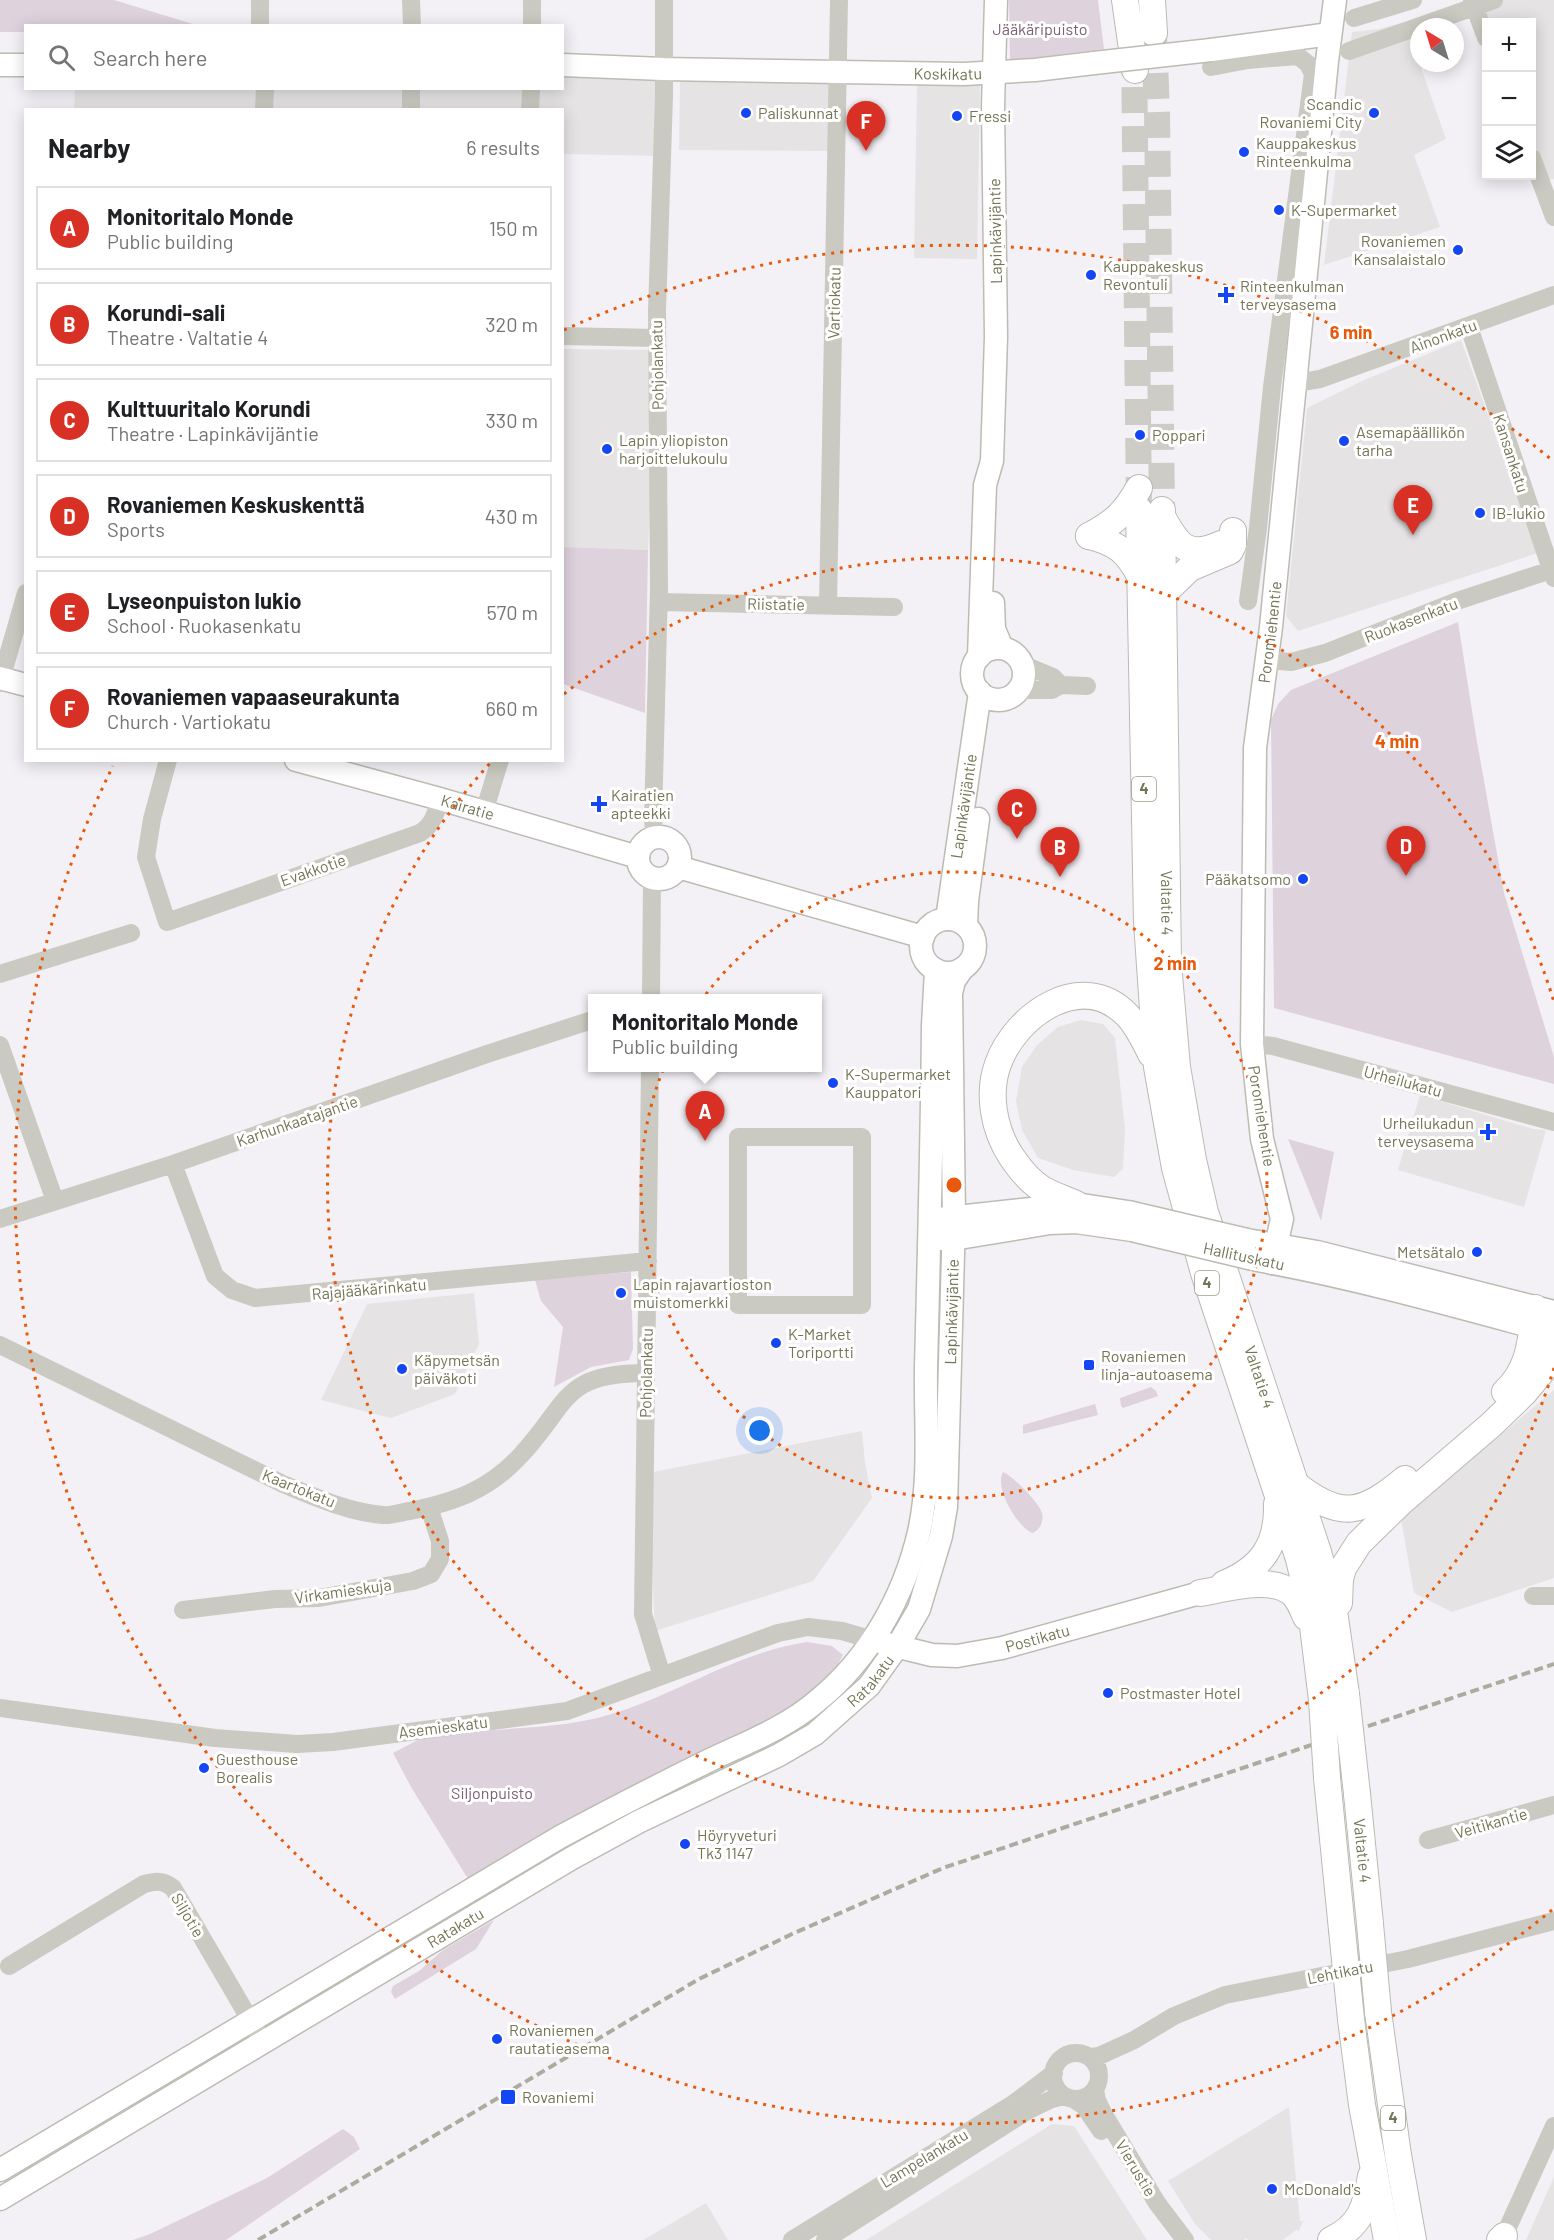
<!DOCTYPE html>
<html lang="en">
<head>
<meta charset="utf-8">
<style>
	body { margin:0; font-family:Barlow,sans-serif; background:#f6f6f6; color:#202124 }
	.controls { position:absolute; right:18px; top:18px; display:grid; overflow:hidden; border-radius:0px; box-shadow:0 3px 15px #0003 }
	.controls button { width:54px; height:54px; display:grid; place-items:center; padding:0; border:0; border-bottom:2px solid #e0e0e0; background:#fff; color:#202124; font:30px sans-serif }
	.compass { position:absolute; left:1410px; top:18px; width:54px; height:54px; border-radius:50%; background:#fff; box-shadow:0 3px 15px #0003; rotate:322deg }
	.you { position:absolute; left:760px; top:1431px; width:21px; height:21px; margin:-15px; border:4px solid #fff; border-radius:50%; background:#1a73e8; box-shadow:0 0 0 9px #1a73e833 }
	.badge { display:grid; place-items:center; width:39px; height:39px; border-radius:50%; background:#d93025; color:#fff; font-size:20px; font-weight:700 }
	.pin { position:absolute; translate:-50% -50px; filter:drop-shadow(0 2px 3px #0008) }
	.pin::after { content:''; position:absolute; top:32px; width:21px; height:18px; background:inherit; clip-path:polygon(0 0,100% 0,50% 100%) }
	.popup { position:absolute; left:588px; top:994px; width:234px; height:78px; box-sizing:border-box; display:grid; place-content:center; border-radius:0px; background:#fff; filter:drop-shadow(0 2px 4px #0005); font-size:20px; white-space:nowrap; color:#757577 }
	.popup b { font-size:22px; color:#202124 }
	.popup::after { content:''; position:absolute; left:50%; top:100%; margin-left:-12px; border:12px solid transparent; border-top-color:#fff }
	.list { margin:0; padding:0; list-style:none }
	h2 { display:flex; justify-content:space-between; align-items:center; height:78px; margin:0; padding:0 24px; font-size:26px }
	h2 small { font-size:20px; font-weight:400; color:#757577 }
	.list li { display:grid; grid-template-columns:39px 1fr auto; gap:18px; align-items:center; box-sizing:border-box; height:84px; margin:0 12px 12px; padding:0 12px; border:2px solid #e0e0e0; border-radius:0px }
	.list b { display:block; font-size:22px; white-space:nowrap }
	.list p { margin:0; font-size:20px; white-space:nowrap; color:#757577 }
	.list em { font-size:20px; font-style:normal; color:#757577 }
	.icon { flex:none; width:33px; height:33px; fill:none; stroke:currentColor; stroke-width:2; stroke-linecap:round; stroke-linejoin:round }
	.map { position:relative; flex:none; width:1554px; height:2240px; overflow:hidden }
	.search { position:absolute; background:#fff; box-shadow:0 3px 15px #0003; left:24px; top:24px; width:540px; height:66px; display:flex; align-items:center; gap:15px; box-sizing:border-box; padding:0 21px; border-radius:0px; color:#757577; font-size:22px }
	.panel { position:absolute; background:#fff; box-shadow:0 3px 15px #0003; left:24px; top:108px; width:540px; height:654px; border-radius:0px }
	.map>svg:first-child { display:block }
</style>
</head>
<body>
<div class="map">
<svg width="1554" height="2240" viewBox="0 0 1554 2240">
	<rect width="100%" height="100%" fill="#f4f1f6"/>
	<!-- built -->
	<path fill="#e5e3e3" d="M1480,0H1554V179L1548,180L1532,137V22H1488Z
		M1405,22L1446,139L1414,155L1440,227L1324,265L1352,32L1379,29Z
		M563,76L663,77L662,156L563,154L562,110H537V89L562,88Z
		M680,79L836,80L835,151L679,150Z
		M917,84L980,85L977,259L914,258Z
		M75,89H258L257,109L74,110Z
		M272,89H403V109L271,110Z
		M418,89H522L521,109L417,110Z
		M1461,340L1538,553L1298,631L1286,616L1307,408L1362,381Z
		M563,349L657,350L648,550L563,547Z
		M1081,1020L1103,1024L1115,1038L1125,1129L1123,1169L1114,1177L1073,1170L1038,1158L1022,1130L1016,1101L1022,1067L1037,1045L1058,1027Z
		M1420,1095L1533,1129L1546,1130L1524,1207L1398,1170Z
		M474,1293L479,1344L455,1394L391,1418L321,1400L367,1304Z
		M1554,1390V1578L1452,1612L1414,1593L1401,1519Z
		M862,1431L865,1463L872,1498L813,1581L655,1631L648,1473Z
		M1289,2107L1300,2221H1303L1299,2231L1296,2230L1283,2240H1250L1244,2238L1245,2240H1211L1195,2224L1168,2181Z
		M1052,2124L1074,2126L1147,2240H866Z
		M1554,2177V2240H1526Z
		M706,2203L728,2240H643Z"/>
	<!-- green -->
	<path fill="#ded2dc" d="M0,0H114L196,25L26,26L25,32H0Z
		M1009,0H1098L1104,49L1010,61Z
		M563,547L648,550L645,713L563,684Z
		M1458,622L1476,736L1504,893L1554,1057V1084L1274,1008L1271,720L1278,704L1291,690Z
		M1288,1139L1334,1152L1321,1221Z
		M631,1272L633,1349L629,1360L591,1367L554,1387L563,1327L541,1301L535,1280Z
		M1151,1387L1156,1391L1158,1396L1123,1408L1121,1406L1120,1398Z
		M1095,1404L1098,1415L1023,1434V1425Z
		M1003,1472C1012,1475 1040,1504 1042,1513C1044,1522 1040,1530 1032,1533C1017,1526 994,1488 1003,1472Z
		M807,1642L832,1646L843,1655L832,1675L802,1702L470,1882L411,1787L393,1753C402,1749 412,1742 421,1739C431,1736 443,1736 453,1734C498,1728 544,1729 588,1720C664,1704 730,1653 807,1642Z
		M494,1920L476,1949L395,1999L391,1992L393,1986L419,1971L443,1950Z
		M343,2129L354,2137L360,2149L226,2240H133L150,2234L267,2178Z"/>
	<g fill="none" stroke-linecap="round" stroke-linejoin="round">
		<!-- highway-tunnel -->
		<path stroke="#ceccc6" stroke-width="26" stroke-dasharray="26 13" stroke-linecap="butt" d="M1154,34L1157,113L1162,510
			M1134,48L1139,510"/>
		<defs>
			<g id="major">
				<path d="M1211,50L1330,34"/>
				<path d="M0,65H26"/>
				<path id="s1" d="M562,65L663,69L964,74L1035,70L1094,63"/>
				<path d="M993,603L994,629L1002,648"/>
				<circle cx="998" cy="674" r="26"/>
				<path d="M979,657L985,485L992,461L996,337L993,107L996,0"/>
				<path d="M0,678L26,685"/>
				<path id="s2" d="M296,760L440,799L638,857"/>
				<circle cx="659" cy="858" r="21"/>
				<path d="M678,867L923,937"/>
				<path id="s3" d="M947,919L980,692"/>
				<circle cx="948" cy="946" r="27"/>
				<path d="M966,925L967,901L978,819"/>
				<path d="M939,1219L1076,1204L1128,1212"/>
				<path d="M940,1239H953L1050,1223L1076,1222L1132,1230"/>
				<path d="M1247,1240L1317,1252L1554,1312"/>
				<path d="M1257,1260C1351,1277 1441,1302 1533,1327"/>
				<path id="s4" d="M1272,1263L1282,1219L1262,1139L1252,1044L1255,748L1271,627L1327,61L1335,0"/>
				<path id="s5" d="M883,1643L932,1655L957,1656L1002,1648L1200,1593"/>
				<path d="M0,2170L560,1837C610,1810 661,1784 712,1759C748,1742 787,1727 817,1701C869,1659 904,1597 919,1532C931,1478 925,1422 926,1367C929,1253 932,1139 933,1025L936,970"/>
				<path id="s6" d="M0,2199L572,1858L638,1822L779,1755L815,1734L869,1686L897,1647L919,1609L941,1536L946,1507L954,1218L951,993L954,981L962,969"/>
			</g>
			<g id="highway">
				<path d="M1125,0L1135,70"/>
				<path d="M1152,0L1154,33"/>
				<path d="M1139,510L1147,922L1157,1067L1175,1168L1204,1273L1299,1559L1311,1610L1322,1700"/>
				<path id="s7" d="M1162,510L1168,964L1177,1067L1193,1160L1205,1212L1318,1552L1333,1604L1346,1694"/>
				<path d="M1163,518C1178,546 1188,559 1221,544"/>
				<path d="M1089,536C1115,522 1124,514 1139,488"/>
				<path d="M1089,536C1117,543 1127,551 1140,576"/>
				<path d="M1164,593L1190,568L1230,551L1233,545V531"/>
				<path d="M1076,1204C1065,1199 1052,1195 1042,1189C1029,1181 1019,1168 1011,1156C994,1130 987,1094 998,1064C1016,1014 1082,969 1127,1015C1138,1026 1144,1040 1151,1054"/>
				<path d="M1505,1392C1530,1369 1531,1340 1535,1308"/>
				<path d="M1295,1484C1340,1520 1362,1515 1405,1479"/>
				<path d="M1224,1584C1262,1568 1278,1545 1277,1504"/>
				<path d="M1200,1593C1225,1589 1271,1575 1292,1593C1299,1599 1303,1610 1306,1617"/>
				<path d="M1339,1603L1340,1579L1343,1568L1359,1543L1400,1503L1492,1424L1524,1393L1543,1370L1551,1351L1554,1328"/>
				<path d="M1327,1778L1342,1930"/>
				<path id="s8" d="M1357,1794L1370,1924"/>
				<path d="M1378,2012L1398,2155L1413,2240"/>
				<path d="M1351,2019L1362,2105L1387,2240"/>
				<path d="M1331,2240C1361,2226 1366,2206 1371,2176"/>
				<path d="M1500,2240L1504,2236"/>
			</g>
		</defs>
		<!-- major casing -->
		<use href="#major" stroke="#bcbcb3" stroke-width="25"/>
		<!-- highway casing -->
		<use href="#highway" stroke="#babab2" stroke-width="28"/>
		<!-- minor -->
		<path stroke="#cacac2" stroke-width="18" d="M411,0L412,26
			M1472,0L1486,38
			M1354,18L1413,0
			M260,26V0
			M532,26V0
			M1349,51L1494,0
			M1211,67L1248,60L1298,56L1308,64L1313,74L1272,387L1258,528L1248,601
			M264,110L265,88
			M411,110V88
			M530,110L531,88
			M1532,158L1554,217
			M1469,327L1554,578
			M562,336L657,338
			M1296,383L1320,379L1554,295
			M659,602L894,607
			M828,605L839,0
			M1267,660L1291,662L1325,653L1457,601L1554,569
			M1022,664L1053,677L1061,685
			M0,683L26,593
			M1018,690H1052L1061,685L1087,686
			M168,760L152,819L146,857L167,922L420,833C433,825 436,813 440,799
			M484,812L500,760
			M655,837L653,820L659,589L657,311L664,97V0
			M0,974L131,933
			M651,998L652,878
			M1252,1044L1273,1046L1554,1122
			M0,1045L55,1201
			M650,1068L643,1614L662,1676
			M738,1137H862V1305H738Z
			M173,1164L215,1276L232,1290L255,1298L648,1261
			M0,1219L173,1164L487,1054L592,1020
			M0,1345L283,1484C315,1497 348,1512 383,1515C391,1516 401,1512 410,1511C455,1502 489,1490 521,1455C570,1402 562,1373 646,1373
			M1533,1596H1554
			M183,1610L275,1599L319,1598L413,1581L431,1574L440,1559V1541L429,1507
			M0,1708L215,1738L297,1744L333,1742L567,1711L778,1633L808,1627L842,1631L873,1640
			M1428,1840L1554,1805
			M9,1966L144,1884C155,1881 164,1880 173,1888L263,2042
			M1053 2076a23 23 0 1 1 46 0a23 23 0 1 1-46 0Z
			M1090,2057L1099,2056L1134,2040L1174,2016L1225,1995L1408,1959L1554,1921
			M1095,2090L1097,2100L1103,2113L1157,2203L1185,2240
			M1073,2099L1084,2106L1101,2131
			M1504,2236L1554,2126
			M792,2240L1013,2104L1054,2073
			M825,2240L1027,2111L1052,2099L1064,2096"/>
		<!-- major -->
		<use href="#major" stroke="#fff" stroke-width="22"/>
		<!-- highway -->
		<use href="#highway" stroke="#fff" stroke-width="26"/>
		<!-- rail -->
		<path stroke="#acac9e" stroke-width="4" stroke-dasharray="9 4.5" stroke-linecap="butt" d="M258,2240L699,1979L792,1934L943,1868L1554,1664"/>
		<defs>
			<path id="major-bridge" d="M1094,63L1211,50
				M1128,1212L1247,1240
				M1132,1230L1253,1259"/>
			<path id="highway-bridge" d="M1346,1694L1357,1794
				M1322,1700L1327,1778
				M1370,1924L1378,2012
				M1342,1930L1351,2019"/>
		</defs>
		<!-- major-bridge casing -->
		<use href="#major-bridge" stroke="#bcbcb3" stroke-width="25" stroke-linecap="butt"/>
		<!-- highway-bridge casing -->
		<use href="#highway-bridge" stroke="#babab2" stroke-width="28" stroke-linecap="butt"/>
		<!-- major-bridge -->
		<use href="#major-bridge" stroke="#fff" stroke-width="22"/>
		<!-- highway-bridge -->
		<use href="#highway-bridge" stroke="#fff" stroke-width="26"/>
	</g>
	<!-- distance rings -->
	<g fill="none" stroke="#e8590c" stroke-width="3" stroke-dasharray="3 6">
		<circle cx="954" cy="1185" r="313"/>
		<path d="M1554 1368A627 627 0 1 1 492 761M564 694A627 627 0 0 1 1554 1002"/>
		<path d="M1552 1910A940 940 0 0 1 113 766M564 330A940 940 0 0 1 1552 460"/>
	</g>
	<!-- markers -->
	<g fill="#1446f3" stroke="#fff" stroke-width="2">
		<circle cx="746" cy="113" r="6"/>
		<circle cx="1374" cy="113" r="6"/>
		<circle cx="957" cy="116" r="6"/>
		<circle cx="1244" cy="152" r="6"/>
		<circle cx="1279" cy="210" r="6"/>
		<circle cx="1458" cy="250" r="6"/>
		<circle cx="1091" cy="275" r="6"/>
		<path d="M1223 286h6v6h6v6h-6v6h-6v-6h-6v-6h6z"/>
		<circle cx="1140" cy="435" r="6"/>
		<circle cx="1344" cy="441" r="6"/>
		<circle cx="607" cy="449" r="6"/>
		<circle cx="1480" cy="513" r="6"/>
		<path d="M596 795h6v6h6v6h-6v6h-6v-6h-6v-6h6z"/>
		<circle cx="1303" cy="879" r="6"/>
		<circle cx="833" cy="1083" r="6"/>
		<path d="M1485 1123h6v6h6v6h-6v6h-6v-6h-6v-6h6z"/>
		<circle cx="1477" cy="1252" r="6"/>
		<circle cx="621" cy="1293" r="6"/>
		<circle cx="776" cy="1343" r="6"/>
		<rect x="1083" y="1359" width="12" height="12" rx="3"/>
		<circle cx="402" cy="1369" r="6"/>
		<circle cx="1108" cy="1693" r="6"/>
		<circle cx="204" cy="1768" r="6"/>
		<circle cx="685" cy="1844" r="6"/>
		<circle cx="497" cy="2039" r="6"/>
		<rect x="500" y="2089" width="16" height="16" rx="3"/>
		<circle cx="1272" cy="2189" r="6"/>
	</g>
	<g text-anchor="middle" stroke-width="6" stroke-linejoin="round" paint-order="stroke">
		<!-- shield labels -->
		<g fill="#fff" stroke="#9e9e89" stroke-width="1.5">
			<rect x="1132" y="777" width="24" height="24" rx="4.5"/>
			<rect x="1195" y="1271" width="24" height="24" rx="4.5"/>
			<rect x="1381" y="2106" width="24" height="24" rx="4.5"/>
		</g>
		<g font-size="15" font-weight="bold" fill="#747456">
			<text x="1144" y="794">4</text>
			<text x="1207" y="1288">4</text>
			<text x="1393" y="2123">4</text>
		</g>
		<!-- park labels -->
		<g font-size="16" fill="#7c6173" stroke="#fff">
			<text x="1040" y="35">Jääkäripuisto</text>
			<text x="492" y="1799">Siljonpuisto</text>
		</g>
		<!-- street labels -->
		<g font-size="16" fill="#747456" stroke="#fff">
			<text dy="6" stroke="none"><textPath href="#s1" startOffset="386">Koskikatu</textPath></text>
			<text transform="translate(995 231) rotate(-91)" y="6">Lapinkävijäntie</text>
			<text transform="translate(834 303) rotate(-89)" y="6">Vartiokatu</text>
			<text transform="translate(1443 336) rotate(-20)" y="6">Ainonkatu</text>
			<text transform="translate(657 365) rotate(-91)" y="6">Pohjolankatu</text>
			<text transform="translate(1511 453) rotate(72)" y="6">Kansankatu</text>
			<text transform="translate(776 604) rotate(1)" y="6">Riistatie</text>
			<text transform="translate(1411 620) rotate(-21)" y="6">Ruokasenkatu</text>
			<text dy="6" stroke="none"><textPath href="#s4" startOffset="636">Poromiehentie</textPath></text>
			<text dy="6" stroke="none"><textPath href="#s3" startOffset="114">Lapinkävijäntie</textPath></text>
			<text dy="6" stroke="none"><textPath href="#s2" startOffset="178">Kairatie</textPath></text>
			<text transform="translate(313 870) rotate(-19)" y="6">Evakkotie</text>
			<text dy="6" stroke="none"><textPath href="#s7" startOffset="393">Valtatie 4</textPath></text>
			<text transform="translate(1403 1081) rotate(15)" y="6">Urheilukatu</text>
			<text transform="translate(1262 1116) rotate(81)" y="6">Poromiehentie</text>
			<text transform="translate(297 1121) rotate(-19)" y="6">Karhunkaatajantie</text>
			<text transform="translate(1244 1256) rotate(12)" y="6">Hallituskatu</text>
			<text transform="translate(369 1289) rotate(-5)" y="6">Rajajääkärinkatu</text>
			<text dy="6" stroke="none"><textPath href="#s6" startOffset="1404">Lapinkävijäntie</textPath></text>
			<text transform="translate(646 1373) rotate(-89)" y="6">Pohjolankatu</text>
			<text dy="6" stroke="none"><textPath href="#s7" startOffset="879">Valtatie 4</textPath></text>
			<text transform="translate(299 1488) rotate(22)" y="6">Kaartokatu</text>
			<text transform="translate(343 1591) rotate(-8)" y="6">Virkamieskuja</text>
			<text dy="6" stroke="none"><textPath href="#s5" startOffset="158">Postikatu</textPath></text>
			<text dy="6" stroke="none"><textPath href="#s6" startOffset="1016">Ratakatu</textPath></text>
			<text transform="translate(443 1727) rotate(-7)" y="6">Asemieskatu</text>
			<text transform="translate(1491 1823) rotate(-16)" y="6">Veitikantie</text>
			<text dy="6" stroke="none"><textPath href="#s8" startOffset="57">Valtatie 4</textPath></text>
			<text transform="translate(188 1915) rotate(59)" y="6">Siljotie</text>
			<text dy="6" stroke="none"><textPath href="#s6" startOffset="530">Ratakatu</textPath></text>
			<text transform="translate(1340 1972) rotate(-11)" y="6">Lehtikatu</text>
			<text transform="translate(924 2158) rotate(-31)" y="6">Lampelankatu</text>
			<text transform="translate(1136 2168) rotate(59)" y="6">Vierustie</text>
		</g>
		<!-- poi labels -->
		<g font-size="16" fill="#747456" stroke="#fff" text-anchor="start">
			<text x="1362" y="110" text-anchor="end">Scandic<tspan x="1362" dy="18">Rovaniemi City</tspan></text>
			<text x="758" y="119">Paliskunnat</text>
			<text x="969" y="122">Fressi</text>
			<text x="1256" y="149">Kauppakeskus<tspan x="1256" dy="18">Rinteenkulma</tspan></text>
			<text x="1291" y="216">K-Supermarket</text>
			<text x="1446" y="247" text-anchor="end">Rovaniemen<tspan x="1446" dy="18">Kansalaistalo</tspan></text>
			<text x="1103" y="272">Kauppakeskus<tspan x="1103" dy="18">Revontuli</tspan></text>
			<text x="1240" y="292">Rinteenkulman<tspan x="1240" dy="18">terveysasema</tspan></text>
			<text x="1356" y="438">Asemapäällikön<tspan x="1356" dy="18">tarha</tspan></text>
			<text x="1152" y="441">Poppari</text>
			<text x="619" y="446">Lapin yliopiston<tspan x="619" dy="18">harjoittelukoulu</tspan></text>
			<text x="1492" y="519">IB-lukio</text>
			<text x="611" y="801">Kairatien<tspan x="611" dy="18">apteekki</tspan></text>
			<text x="1291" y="885" text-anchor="end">Pääkatsomo</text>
			<text x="845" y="1080">K-Supermarket<tspan x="845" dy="18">Kauppatori</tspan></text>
			<text x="1474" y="1129" text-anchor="end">Urheilukadun<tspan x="1474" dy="18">terveysasema</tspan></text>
			<text x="1465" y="1258" text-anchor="end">Metsätalo</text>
			<text x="633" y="1290">Lapin rajavartioston<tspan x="633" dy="18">muistomerkki</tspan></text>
			<text x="788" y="1340">K-Market<tspan x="788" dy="18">Toriportti</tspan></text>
			<text x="1101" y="1362">Rovaniemen<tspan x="1101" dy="18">linja-autoasema</tspan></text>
			<text x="414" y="1366">Käpymetsän<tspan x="414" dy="18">päiväkoti</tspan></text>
			<text x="1120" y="1699">Postmaster Hotel</text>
			<text x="216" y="1765">Guesthouse<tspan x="216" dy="18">Borealis</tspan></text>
			<text x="697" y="1841">Höyryveturi<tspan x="697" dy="18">Tk3 1147</tspan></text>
			<text x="509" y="2036">Rovaniemen<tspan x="509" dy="18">rautatieasema</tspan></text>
			<text x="522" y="2103">Rovaniemi</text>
			<text x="1284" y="2195">McDonald's</text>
		</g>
	</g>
	<circle cx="954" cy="1185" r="9" fill="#e8590c" stroke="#fff" stroke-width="3"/>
	<g font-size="18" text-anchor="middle" font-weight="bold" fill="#e8590c" stroke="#fff" stroke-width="6" stroke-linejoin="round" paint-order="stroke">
		<text x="1351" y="339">6 min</text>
		<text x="1397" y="748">4 min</text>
		<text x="1175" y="970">2 min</text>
	</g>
</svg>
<div class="controls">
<button>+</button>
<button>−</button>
<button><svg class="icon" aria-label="layers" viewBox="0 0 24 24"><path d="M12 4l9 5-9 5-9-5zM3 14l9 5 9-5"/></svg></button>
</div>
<svg class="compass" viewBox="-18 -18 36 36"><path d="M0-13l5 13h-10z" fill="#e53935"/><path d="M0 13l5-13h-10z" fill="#757577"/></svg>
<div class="you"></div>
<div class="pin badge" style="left:705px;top:1141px">A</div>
<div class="popup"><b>Monitoritalo Monde</b>Public building</div>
<div class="pin badge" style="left:1060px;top:877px">B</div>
<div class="pin badge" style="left:1017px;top:839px">C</div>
<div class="pin badge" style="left:1406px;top:876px">D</div>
<div class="pin badge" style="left:1413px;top:535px">E</div>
<div class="pin badge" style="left:866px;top:151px">F</div>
<div class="search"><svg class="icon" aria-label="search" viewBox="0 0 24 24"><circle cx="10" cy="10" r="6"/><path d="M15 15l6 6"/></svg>Search here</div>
<section class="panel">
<h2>Nearby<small>6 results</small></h2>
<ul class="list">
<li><span class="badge">A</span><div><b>Monitoritalo Monde</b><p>Public building</p></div><em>150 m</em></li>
<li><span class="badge">B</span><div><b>Korundi-sali</b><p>Theatre · Valtatie 4</p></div><em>320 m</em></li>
<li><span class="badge">C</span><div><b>Kulttuuritalo Korundi</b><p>Theatre · Lapinkävijäntie</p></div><em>330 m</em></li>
<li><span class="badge">D</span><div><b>Rovaniemen Keskuskenttä</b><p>Sports</p></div><em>430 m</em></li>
<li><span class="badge">E</span><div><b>Lyseonpuiston lukio</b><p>School · Ruokasenkatu</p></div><em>570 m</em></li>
<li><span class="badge">F</span><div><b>Rovaniemen vapaaseurakunta</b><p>Church · Vartiokatu</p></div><em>660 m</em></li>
</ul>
</section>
</div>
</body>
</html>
